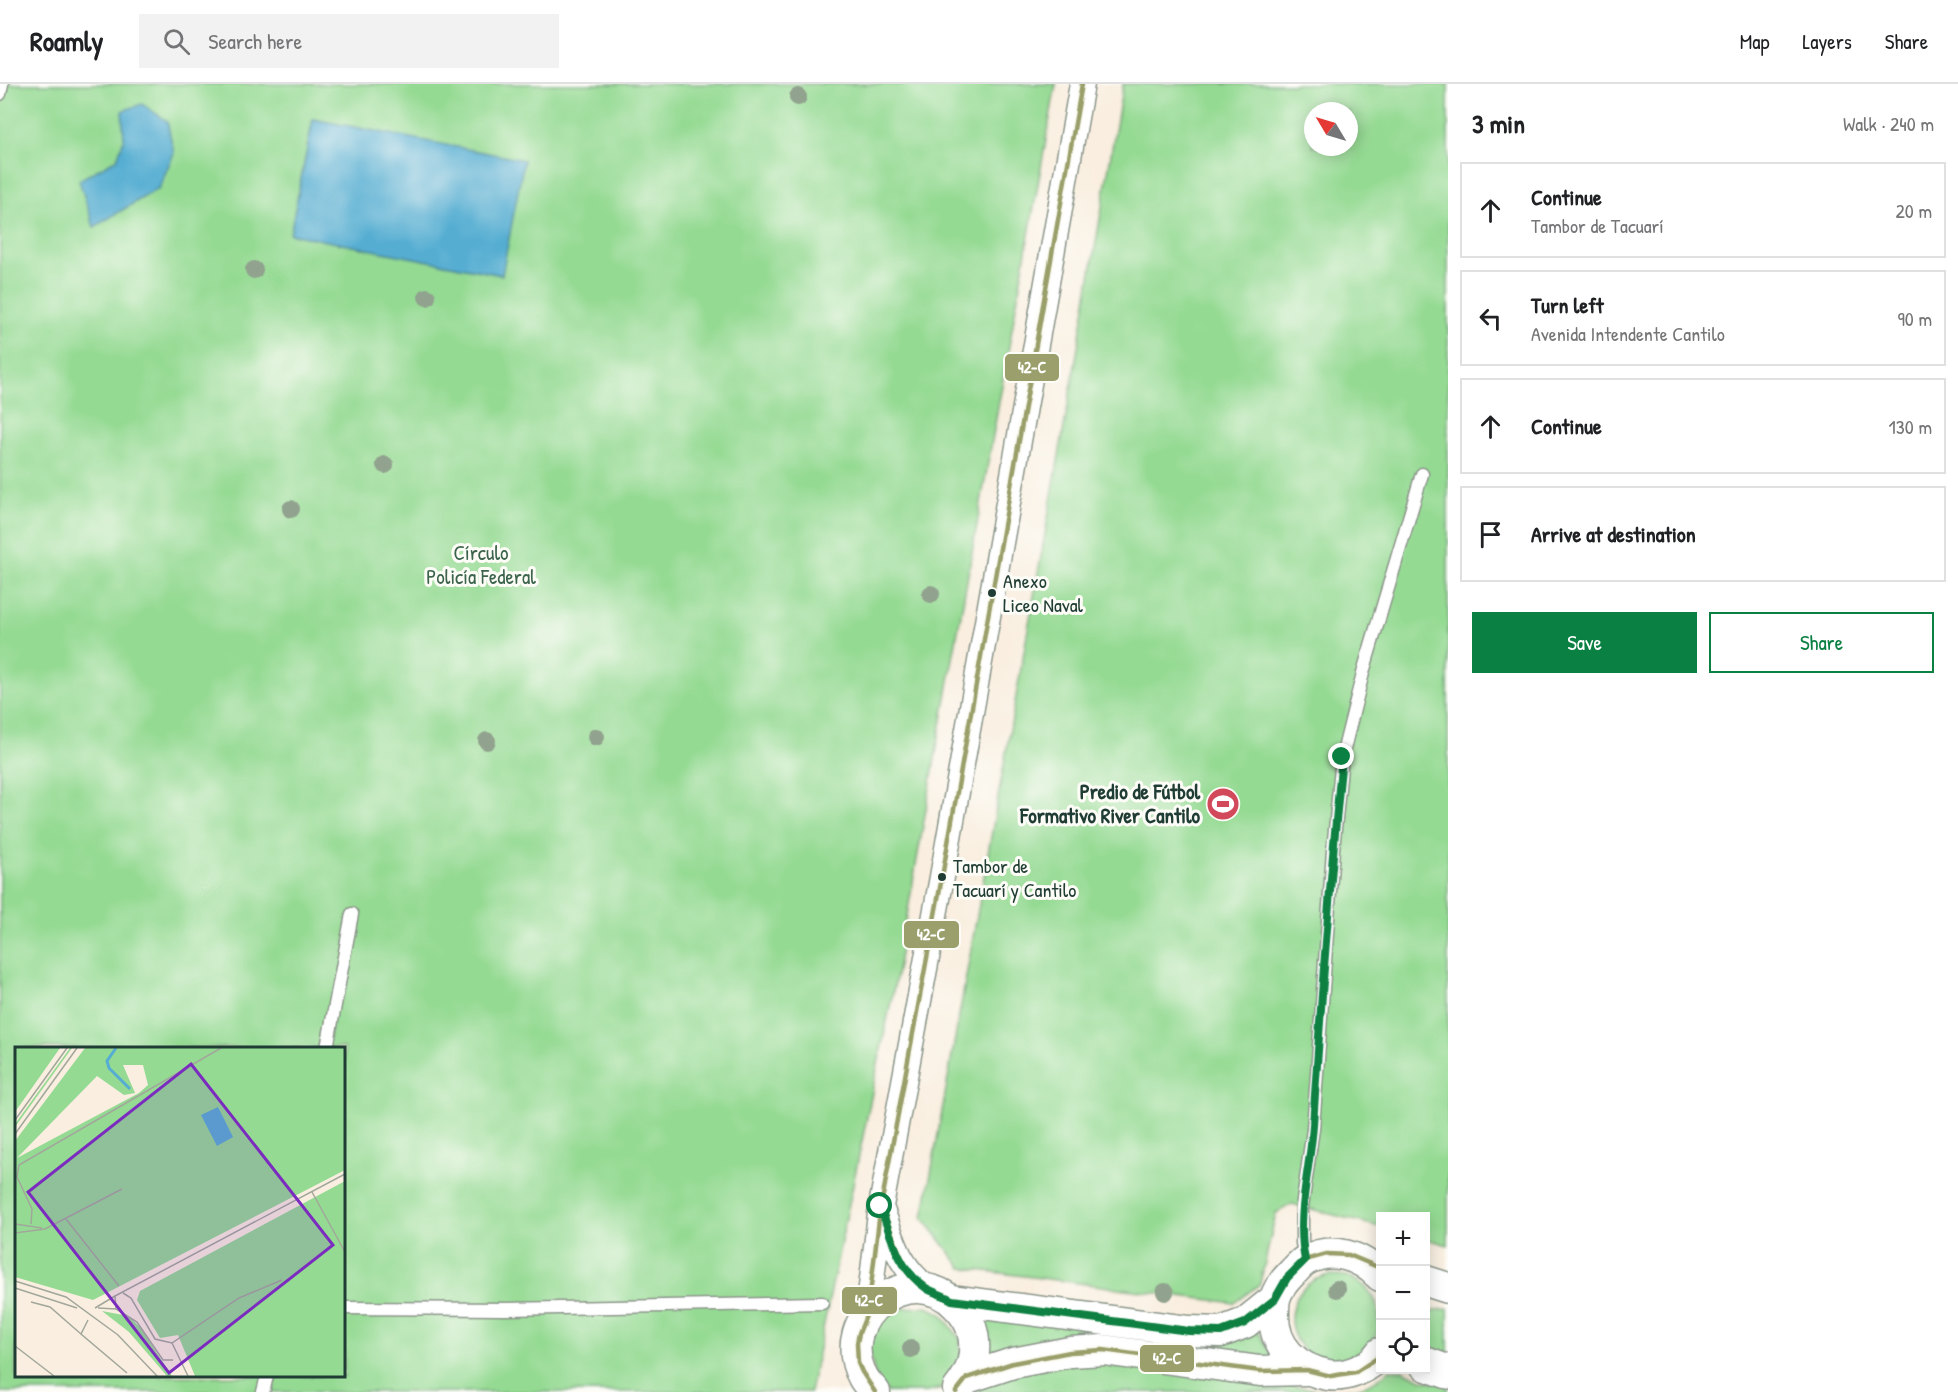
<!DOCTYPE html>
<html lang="en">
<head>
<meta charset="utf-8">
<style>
	body { margin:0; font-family:"Patrick Hand",sans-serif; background:#f2f2f2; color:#202124 }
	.controls { position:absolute; right:18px; bottom:18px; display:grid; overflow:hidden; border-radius:0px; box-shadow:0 3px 15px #0003 }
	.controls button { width:54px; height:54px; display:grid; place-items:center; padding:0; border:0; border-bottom:2px solid #e0e0e0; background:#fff; color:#202124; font:30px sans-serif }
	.compass { position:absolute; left:1304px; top:18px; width:54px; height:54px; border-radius:50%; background:#fff; box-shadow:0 3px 15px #0003; rotate:308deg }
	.stop { position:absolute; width:18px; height:18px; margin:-14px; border:4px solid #0b8043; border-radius:50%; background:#fff }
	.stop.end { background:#0b8043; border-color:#fff; box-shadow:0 2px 6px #0008 }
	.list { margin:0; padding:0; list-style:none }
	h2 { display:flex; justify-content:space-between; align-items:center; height:78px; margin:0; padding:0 24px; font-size:26px }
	h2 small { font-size:20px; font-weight:400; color:#757577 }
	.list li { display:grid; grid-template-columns:39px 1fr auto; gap:18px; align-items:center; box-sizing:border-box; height:96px; margin:0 12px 12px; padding:0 12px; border:2px solid #e0e0e0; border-radius:0px }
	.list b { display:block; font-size:22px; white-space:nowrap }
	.list p { margin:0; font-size:20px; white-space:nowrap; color:#757577 }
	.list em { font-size:20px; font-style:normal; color:#757577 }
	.actions { display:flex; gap:12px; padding:18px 24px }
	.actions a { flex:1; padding:14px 0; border:2px solid #0b8043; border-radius:0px; text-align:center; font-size:21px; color:#0b8043 }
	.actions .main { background:#0b8043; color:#fff }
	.icon { flex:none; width:33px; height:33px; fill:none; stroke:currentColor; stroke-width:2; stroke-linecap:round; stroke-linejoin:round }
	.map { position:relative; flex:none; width:1448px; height:1308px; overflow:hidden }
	header { display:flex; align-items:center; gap:36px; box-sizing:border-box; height:84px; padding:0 30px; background:#fff; border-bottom:2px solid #e0e0e0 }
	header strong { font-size:28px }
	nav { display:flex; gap:33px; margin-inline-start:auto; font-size:21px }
	.search { width:420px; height:54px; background:#f2f2f2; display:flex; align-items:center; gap:15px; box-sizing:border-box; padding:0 21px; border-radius:0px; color:#757577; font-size:22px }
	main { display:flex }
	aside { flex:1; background:#fff }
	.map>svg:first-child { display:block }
</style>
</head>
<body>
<header>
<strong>Roamly</strong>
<div class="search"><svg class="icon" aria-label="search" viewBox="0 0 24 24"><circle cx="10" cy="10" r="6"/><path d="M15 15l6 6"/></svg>Search here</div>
<nav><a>Map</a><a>Layers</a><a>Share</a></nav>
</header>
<main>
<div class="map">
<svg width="1448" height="1308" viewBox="0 0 1448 1308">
	<rect width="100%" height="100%" fill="#fdfcf7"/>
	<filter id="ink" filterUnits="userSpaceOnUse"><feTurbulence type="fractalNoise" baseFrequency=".0167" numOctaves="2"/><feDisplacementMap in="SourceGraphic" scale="12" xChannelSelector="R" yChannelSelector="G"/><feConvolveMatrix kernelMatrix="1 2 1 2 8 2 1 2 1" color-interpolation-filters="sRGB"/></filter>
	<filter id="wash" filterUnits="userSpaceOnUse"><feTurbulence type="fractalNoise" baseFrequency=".008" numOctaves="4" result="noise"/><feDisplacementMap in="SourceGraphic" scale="24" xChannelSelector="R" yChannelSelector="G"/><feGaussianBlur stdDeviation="1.35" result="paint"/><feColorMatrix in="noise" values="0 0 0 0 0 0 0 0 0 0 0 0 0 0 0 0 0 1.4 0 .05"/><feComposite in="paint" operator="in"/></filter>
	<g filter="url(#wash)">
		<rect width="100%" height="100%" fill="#f9eedf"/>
		<!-- green -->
		<path fill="#94da93" stroke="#5a8c64" stroke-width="1.5" fill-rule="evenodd" d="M0,0H1056L895,898L810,1308H0ZM16,964H344V1292H16Z
			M1123,0H1448V1161L1426,1155V1132H1380V1143L1292,1120L1276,1129L1260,1200L1234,1219L962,1184L923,1134L1073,293ZM1313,27H1349V63H1313Z
			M1291 1235a44 44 0 1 1 88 0a44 44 0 1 1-88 0Z
			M927,1223L941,1229L960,1255L961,1272L959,1286L941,1304L927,1308H887L876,1294L867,1257L878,1235L896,1224Z
			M1448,1225V1277L1426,1271V1232L1435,1226Z
			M978,1232L1255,1245L1264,1257L1272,1273L985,1277Z
			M1106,1274L1326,1307C1351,1306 1371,1304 1389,1286H1403L1423,1296L1448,1300V1308H972L1002,1291Z"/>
		<!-- water -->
		<path fill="#55add2" stroke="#3a7583" stroke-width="1.5" d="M142,20L167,37L174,69L159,104L94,143L79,96L117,75L124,55L122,27Z
			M313,35L524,76L502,191L290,150Z"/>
	</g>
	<g filter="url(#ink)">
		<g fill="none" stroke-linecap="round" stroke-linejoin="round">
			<defs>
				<path id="service" d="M0,10L2,0
					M327,964L352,830
					M1305,1175L1302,1159V1123L1313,1045L1333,766L1342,673L1364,585L1422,390
					M344,1224L507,1225L822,1219
					M263,1308L267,1292"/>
				<path id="minor" d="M882,1126C895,1161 898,1181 928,1205
					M868,1227L881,1122L942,793L1082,0"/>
				<path id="tertiary" d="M1380,1192C1361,1172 1332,1162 1306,1176C1301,1179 1296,1185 1292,1189C1286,1195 1277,1206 1275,1215C1274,1219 1274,1225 1274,1229C1273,1263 1296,1285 1328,1291C1346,1294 1370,1284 1380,1269
					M1426,1197L1448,1204
					M952,1216L1189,1247L1221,1248L1245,1239L1275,1215
					M967,1294L1013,1279L1070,1268L1103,1266L1260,1287L1307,1286
					M875,1308C871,1303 866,1299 863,1293C831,1234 910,1173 957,1222C965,1230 971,1239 973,1250C977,1271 972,1288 958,1305"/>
				<path id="motorway" d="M1426,1280L1448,1288"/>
			</defs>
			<!-- service casing -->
			<use href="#service" stroke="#8c968a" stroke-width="15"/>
			<!-- minor casing -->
			<use href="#minor" stroke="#8c968a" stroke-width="27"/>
			<!-- tertiary casing -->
			<use href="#tertiary" stroke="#8c968a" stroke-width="33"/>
			<!-- motorway casing -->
			<use href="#motorway" stroke="#8c968a" stroke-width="36"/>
			<!-- service -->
			<use href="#service" stroke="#fff" stroke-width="12"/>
			<!-- minor -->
			<use href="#minor" stroke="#fff" stroke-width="24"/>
			<!-- tertiary -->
			<use href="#tertiary" stroke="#fff" stroke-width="30"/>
			<!-- motorway -->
			<use href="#motorway" stroke="#fff" stroke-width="33"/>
			<defs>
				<path id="bus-1" d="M1082,0L942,793L881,1122L905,1184L913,1194L928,1205L952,1216L1189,1247L1221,1248L1245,1239L1275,1215L1287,1194L1305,1176L1327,1170L1349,1171L1380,1184
					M875,1308L862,1288L858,1279L857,1259L859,1249L868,1227L881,1119
					M956,1308L967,1294L1013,1279L1070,1268L1103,1266L1260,1287L1307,1286L1331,1292L1356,1288L1377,1274L1380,1269"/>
			</defs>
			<!-- bus-1 casing -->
			<use href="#bus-1" stroke="#fdfcf7" stroke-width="9"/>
			<!-- bus-1 -->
			<use href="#bus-1" stroke="#9a9f6b" stroke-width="4.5"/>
		</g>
		<!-- trees -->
		<g fill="#91a28e">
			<circle cx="798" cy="13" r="9"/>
			<circle cx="254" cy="186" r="9"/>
			<circle cx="427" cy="213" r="9"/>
			<circle cx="385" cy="381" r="9"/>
			<circle cx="291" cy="425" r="9"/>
			<circle cx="931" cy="510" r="9"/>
			<circle cx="596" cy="653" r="9"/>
			<circle cx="487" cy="657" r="9"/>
			<circle cx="1337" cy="1205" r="9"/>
			<circle cx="1165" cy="1208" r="9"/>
			<circle cx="911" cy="1265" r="9"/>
		</g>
	</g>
	<g fill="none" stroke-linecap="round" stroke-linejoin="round" filter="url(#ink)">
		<!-- route -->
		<path stroke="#0b8043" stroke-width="8" d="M880,1122C891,1152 898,1185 926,1204C934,1209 944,1211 952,1216L1189,1247L1221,1248L1245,1239L1275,1215L1287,1194L1305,1176C1296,1130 1310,1087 1313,1041C1321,918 1330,795 1342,673"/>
	</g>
	<!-- icons -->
	<defs>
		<symbol id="stadium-disc" viewBox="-11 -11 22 22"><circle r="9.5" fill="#d1495b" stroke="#fdfcf7"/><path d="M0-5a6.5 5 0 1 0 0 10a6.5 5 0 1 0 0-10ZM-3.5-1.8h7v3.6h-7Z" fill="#fff"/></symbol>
	</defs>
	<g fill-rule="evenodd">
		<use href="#stadium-disc" x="1204" y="701" width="38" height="38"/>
	</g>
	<!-- markers -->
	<g fill="#1f3d34" stroke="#fdfcf7" stroke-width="2">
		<circle cx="992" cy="509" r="5"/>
		<circle cx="942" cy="793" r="5"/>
	</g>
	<g text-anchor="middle" stroke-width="6" stroke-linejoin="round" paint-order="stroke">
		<!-- bus labels -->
		<g font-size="20" fill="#1f3d34" stroke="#fdfcf7" text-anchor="start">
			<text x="1003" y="504">Anexo<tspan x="1003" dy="24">Liceo Naval</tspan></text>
			<text x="953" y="789">Tambor de<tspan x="953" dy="24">Tacuarí y Cantilo</tspan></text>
		</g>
		<!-- park labels -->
		<g font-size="21" fill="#3c644c" stroke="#fdfcf7">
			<text x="481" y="476">Círculo<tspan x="481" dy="24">Policía Federal</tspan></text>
		</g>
		<!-- poi labels -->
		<g font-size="21" font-weight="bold" fill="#1f3d34" stroke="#fdfcf7" text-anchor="end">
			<text x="1200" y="715">Predio de Fútbol<tspan x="1200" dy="24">Formativo River Cantilo</tspan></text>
		</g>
	</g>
	<!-- overview -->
	<g transform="translate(15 963)">
		<rect width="330" height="330" fill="#f9eedf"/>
		<path d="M0,1H45L0,65ZM55,1H57L0,80V77ZM70,1H330V123L78,253L0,230V94ZM108,18H128L133,38L124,46L2,111L82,29L109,48L120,46ZM330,134V329H180L163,288L145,291L122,253L125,244ZM87,264L113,269L125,280L157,329H152L114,285Z" fill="#94da93" fill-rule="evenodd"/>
		<path d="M203,60L218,90L202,99L186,68Z" fill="#55add2"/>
		<path fill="none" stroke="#55add2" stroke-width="3" d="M101,1L92,14L94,21L115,42"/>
		<path fill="none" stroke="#a2a79b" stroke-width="1.5" d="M0,73L52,1M0,87L62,1M297,145L330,205M51,172L104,239M0,177L27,181M16,177L17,162L2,130L4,118L206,1M0,186L30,182L107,142M0,234L51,250L103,288L142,329M0,241L62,261M108,246L116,251L140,292L157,296L224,251L267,233M16,255L35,260L66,287M80,261L100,249M83,261L101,262M73,273L66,287L112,326M157,296L173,329M0,299L39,329M158,313H148L122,275L101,262L100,249L330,127"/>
		<path fill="#7b2cbf" fill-opacity="0.15" stroke="#7b2cbf" stroke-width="3" d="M176,17L318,198L154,326L13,145Z"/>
		<rect width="330" height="330" fill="none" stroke="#1f3d34" stroke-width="3"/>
	</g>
	<g stroke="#fdfcf7" stroke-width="2">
		<rect x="1004" y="269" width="56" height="29" rx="6" fill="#9a9f6b"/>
		<rect x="903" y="836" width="57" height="29" rx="6" fill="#9a9f6b"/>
		<rect x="841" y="1202" width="57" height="29" rx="6" fill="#9a9f6b"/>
		<rect x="1139" y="1260" width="56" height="29" rx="6" fill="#9a9f6b"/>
	</g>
	<g font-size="16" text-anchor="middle" font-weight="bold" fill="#fff">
		<text x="1032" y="289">42-C</text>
		<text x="931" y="856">42-C</text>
		<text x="869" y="1222">42-C</text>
		<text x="1167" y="1280">42-C</text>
	</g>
</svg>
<div class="controls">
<button>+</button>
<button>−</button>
<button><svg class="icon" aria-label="locate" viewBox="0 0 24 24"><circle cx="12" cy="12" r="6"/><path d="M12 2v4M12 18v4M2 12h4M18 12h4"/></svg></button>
</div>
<svg class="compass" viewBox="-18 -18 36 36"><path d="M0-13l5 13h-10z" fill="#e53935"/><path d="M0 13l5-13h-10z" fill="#757577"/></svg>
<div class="stop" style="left:880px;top:1122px"></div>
<div class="stop end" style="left:1342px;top:673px"></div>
</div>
<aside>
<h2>3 min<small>Walk · 240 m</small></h2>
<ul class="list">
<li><svg class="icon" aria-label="ahead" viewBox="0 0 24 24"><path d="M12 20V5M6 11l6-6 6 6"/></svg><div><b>Continue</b><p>Tambor de Tacuarí</p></div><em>20 m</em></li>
<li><svg class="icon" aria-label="left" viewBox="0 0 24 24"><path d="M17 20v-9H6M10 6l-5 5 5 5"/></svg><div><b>Turn left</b><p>Avenida Intendente Cantilo</p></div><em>90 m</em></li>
<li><svg class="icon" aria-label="ahead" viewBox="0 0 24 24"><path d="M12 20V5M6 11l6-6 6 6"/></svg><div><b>Continue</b></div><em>130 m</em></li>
<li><svg class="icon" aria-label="arrive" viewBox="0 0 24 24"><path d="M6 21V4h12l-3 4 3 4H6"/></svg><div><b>Arrive at destination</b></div></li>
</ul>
<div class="actions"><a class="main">Save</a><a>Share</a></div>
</aside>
</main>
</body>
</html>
